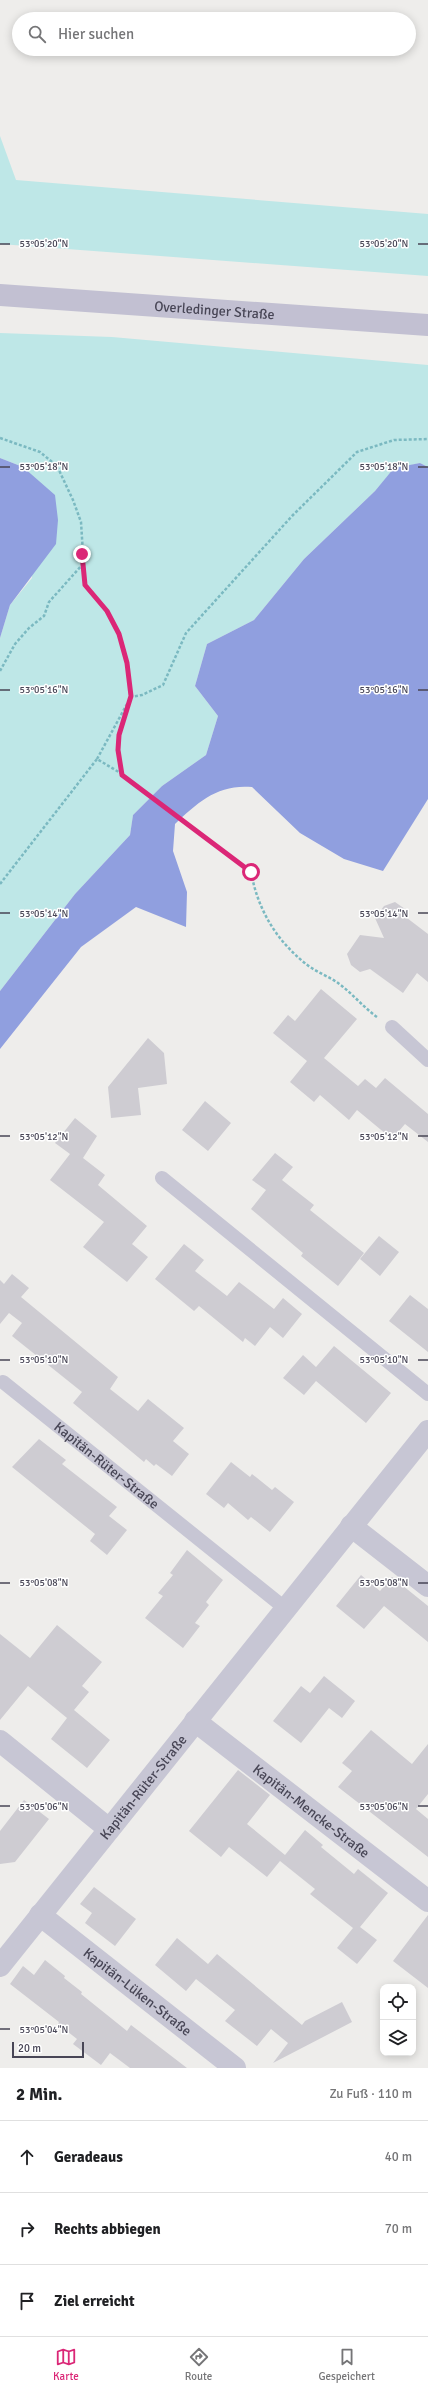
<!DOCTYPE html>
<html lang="de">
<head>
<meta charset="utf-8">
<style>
	body { margin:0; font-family:Signika,sans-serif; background:#f2f2f2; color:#202124 }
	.controls { position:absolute; right:12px; bottom:12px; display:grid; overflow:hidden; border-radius:8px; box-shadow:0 2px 10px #0003 }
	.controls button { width:36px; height:36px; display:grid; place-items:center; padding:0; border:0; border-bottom:1px solid #e0e0e0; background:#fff; color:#202124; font:20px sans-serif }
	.scale { position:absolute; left:12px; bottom:10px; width:72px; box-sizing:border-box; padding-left:4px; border:2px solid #484656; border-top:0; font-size:11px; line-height:14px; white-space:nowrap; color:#484656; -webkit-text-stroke:3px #fff; paint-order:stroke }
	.stop { position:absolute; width:12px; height:12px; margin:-9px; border:3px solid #db2777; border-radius:50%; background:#fff }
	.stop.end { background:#db2777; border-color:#fff; box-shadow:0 1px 4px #0008 }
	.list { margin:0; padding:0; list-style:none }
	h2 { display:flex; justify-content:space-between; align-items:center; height:52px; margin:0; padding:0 16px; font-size:17px }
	h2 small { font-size:13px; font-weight:400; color:#757577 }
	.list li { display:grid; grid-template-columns:26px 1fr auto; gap:12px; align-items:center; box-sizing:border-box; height:72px; padding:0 16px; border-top:1px solid #e0e0e0 }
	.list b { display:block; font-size:15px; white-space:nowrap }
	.list em { font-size:13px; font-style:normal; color:#757577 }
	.icon { flex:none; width:22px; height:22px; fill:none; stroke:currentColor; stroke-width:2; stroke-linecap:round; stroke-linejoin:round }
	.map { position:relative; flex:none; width:428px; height:2068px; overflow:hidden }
	.search { position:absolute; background:#fff; box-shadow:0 2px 10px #0003; left:12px; right:12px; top:12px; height:44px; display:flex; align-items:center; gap:10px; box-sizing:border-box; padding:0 14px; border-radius:22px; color:#757577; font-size:15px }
	.sheet { height:268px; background:#fff }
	nav { display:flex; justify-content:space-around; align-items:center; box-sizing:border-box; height:56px; border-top:1px solid #e0e0e0; background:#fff; font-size:11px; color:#757577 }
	nav a { display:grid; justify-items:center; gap:2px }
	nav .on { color:#db2777 }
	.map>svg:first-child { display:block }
</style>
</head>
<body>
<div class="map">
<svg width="428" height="2068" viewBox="0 0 428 2068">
	<rect width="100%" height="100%" fill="#eeedeb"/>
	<!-- green -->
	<path fill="#bee7e7" d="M0,136L16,180L428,214V276L0,244Z
		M0,333L112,337L428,365V467L420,463L394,469L375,491L304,559L254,620L207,644L195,686L218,716L206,755L162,786L133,815L130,835L75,894L0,991V638L10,605L32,578L23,467L0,458Z"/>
	<!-- water -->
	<path fill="#909fdf" d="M0,458L23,467L55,495L58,520L56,544L10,605L0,638Z
		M420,463L428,467V799L383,871L344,859L300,833L252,787C218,784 198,802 175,824L173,851L187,892L186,927L136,907L81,947L0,1049V991L75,894L130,835L133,815L162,786L206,755L218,716L195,686L207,644L254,620L304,559L375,491L394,468Z"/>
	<!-- building -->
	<path fill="#ceccd2" d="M395,902L405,909L407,918L428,934V982L417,973L403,993L370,969L360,972L351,965L347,954L360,935L384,938L375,918L384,906Z
		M321,989L357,1019L324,1058L358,1086L365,1079L376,1088L385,1078L428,1114V1142L405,1124L392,1139L357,1110L349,1120L320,1095L314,1102L290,1082L307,1061L273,1033L288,1015L295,1021Z
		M148,1038L164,1053L167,1084L138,1088L141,1115L111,1118L108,1087Z
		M205,1101L231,1123L208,1151L182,1130Z
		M75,1118L97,1136L83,1158L105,1175L98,1185L147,1226L132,1244L148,1257L127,1282L83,1247L104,1222L50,1180L70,1154L55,1143Z
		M275,1153L293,1167L282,1180L314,1205L310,1210L364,1253L338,1286L301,1256L303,1253L251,1209L266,1190L252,1180Z
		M379,1236L399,1252L380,1276L360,1259Z
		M184,1244L204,1260L195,1271L227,1296L239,1282L274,1309L283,1298L302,1314L283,1338L270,1327L255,1346L245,1338L243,1342L199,1306L194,1311L155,1279Z
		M12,1274L29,1288L21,1297L118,1377L110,1389L138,1411L148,1399L184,1428L173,1441L189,1454L172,1476L156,1464L154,1466L146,1459L144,1462L73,1403L82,1392L12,1336L22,1323L9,1313L0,1324V1280L4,1284Z
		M410,1295L428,1309V1352L389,1321Z
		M334,1346L391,1393L366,1423L316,1381L304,1395L283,1378L303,1355L316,1367Z
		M39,1439L66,1460L62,1464L117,1507L109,1516L127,1530L107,1555L90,1541L95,1534L12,1467Z
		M231,1462L250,1477L252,1474L272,1490L275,1487L294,1502L270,1532L251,1517L248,1520L228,1503L224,1508L206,1494Z
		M187,1550L223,1580L206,1602L209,1605L195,1623L200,1626L183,1648L145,1618L163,1596L158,1593L173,1575L170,1573Z
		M361,1575L380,1591L392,1577L428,1606V1642L384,1606L364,1629L336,1606Z
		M57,1625L102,1662L82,1686L89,1692L74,1710L110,1740L87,1768L51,1739L67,1718L28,1686L0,1720V1634L30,1658Z
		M324,1676L355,1701L342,1718L329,1708L301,1743L273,1721L301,1686L310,1693Z
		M371,1730L412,1764L428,1744V1794L416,1809L428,1819V1857L338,1787L352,1771L342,1763Z
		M238,1770L270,1795L247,1824L285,1855L305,1830L323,1845L321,1847L354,1874L358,1869L388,1893L360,1927L377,1940L357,1964L337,1948L353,1928L310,1894L315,1889L280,1861L267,1877L229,1847L221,1857L189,1831Z
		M24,1800L49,1819L15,1862L0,1864V1831Z
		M94,1887L136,1919L115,1946L85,1923L92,1913L80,1904Z
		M428,1915V1988L393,1961Z
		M177,1938L208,1964L217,1954L302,2025L305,2021L342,2002L352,2022L273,2063L288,2043L271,2029L257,2046L225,2021L235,2010L196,1979L186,1991L155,1965Z
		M45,1960L65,1976L64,1978L82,1992L81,1994L127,2031L131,2025L187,2068H130L110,2053L101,2065L73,2044L77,2039L58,2024L59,2022L10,1984L23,1966L34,1975Z"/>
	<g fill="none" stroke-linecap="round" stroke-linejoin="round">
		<!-- path -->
		<path stroke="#7bb9c1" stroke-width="2.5" stroke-dasharray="3 2" stroke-linecap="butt" d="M0,438L40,452L57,466L73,500L81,522L85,585L107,611L119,634L127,663L131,696L119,735L118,750L122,775L251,872C258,910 276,940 306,964C316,972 328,976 338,983C352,993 363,1007 377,1017
			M0,671L15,644L29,628L44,616L49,602L82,565
			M130,697L142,695L163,685L186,633L292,516L357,452L394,440L428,439
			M97,759L127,704
			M0,884L97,759L122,774"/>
		<!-- lane -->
		<g stroke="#c7c6d4" stroke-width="14">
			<path d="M392,1027L428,1060"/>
			<path d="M162,1178L428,1394"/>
			<path id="s1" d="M3,1382L286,1609"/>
		</g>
		<!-- street -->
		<g stroke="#c7c6d4" stroke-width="22">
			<path d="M351,1526L428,1586"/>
			<path id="s2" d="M195,1721L428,1901"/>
			<path d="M0,1741L109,1829"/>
			<path id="s3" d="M40,1915L235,2068"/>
			<path id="s4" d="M0,1966L428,1431"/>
		</g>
		<!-- secondary -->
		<path stroke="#c2c0d2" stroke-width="22" id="s5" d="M0,295L428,325"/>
	</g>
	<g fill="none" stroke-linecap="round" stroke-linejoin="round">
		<!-- route -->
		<path stroke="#db2777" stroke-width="5" d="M82,554L85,585L107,611L119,634L127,663L131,696L119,735L118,750L122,775L251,872"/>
	</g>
	<!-- ticks -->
	<path fill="none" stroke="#484656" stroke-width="1.5" d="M0,244H10M418,244H428M0,467H10M418,467H428M0,690H10M418,690H428M0,913H10M418,913H428M0,1136H10M418,1136H428M0,1360H10M418,1360H428M0,1583H10M418,1583H428M0,1806H10M418,1806H428M0,2029H10"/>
	<g text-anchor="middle" stroke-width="3" stroke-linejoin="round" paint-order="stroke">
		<!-- street labels -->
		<g font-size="14" fill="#484656" stroke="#fff">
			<text dy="5" stroke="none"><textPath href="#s5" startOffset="215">Overledinger Straße</textPath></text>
			<text dy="5" stroke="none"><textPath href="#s1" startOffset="133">Kapitän-Rüter-Straße</textPath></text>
			<text dy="5" stroke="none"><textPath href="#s4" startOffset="229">Kapitän-Rüter-Straße</textPath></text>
			<text dy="5" stroke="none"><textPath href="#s2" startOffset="147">Kapitän-Mencke-Straße</textPath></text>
			<text dy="5" stroke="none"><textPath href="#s3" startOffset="124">Kapitän-Lüken-Straße</textPath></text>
		</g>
	</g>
	<g font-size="10" text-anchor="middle" fill="#484656" stroke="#fff" stroke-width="3" stroke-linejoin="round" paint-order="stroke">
		<text x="44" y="247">53°05'20"N</text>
		<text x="384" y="247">53°05'20"N</text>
		<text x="44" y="470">53°05'18"N</text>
		<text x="384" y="470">53°05'18"N</text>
		<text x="44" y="693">53°05'16"N</text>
		<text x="384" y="693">53°05'16"N</text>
		<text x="44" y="917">53°05'14"N</text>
		<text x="384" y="917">53°05'14"N</text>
		<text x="44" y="1140">53°05'12"N</text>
		<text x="384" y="1140">53°05'12"N</text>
		<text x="44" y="1363">53°05'10"N</text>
		<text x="384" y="1363">53°05'10"N</text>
		<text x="44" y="1586">53°05'08"N</text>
		<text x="384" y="1586">53°05'08"N</text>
		<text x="44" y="1810">53°05'06"N</text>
		<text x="384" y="1810">53°05'06"N</text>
		<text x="44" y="2033">53°05'04"N</text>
	</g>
</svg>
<div class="controls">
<button><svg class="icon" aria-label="locate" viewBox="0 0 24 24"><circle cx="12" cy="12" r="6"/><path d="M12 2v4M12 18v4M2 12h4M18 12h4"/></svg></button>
<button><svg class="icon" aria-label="layers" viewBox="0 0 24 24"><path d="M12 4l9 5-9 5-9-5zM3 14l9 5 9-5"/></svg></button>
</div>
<div class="scale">20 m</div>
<div class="stop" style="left:251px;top:872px"></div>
<div class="stop end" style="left:82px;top:554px"></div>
<div class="search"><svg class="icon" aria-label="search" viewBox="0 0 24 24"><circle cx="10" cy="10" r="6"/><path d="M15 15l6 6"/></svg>Hier suchen</div>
</div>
<section class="sheet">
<h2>2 Min.<small>Zu Fuß · 110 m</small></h2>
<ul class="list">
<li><svg class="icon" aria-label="ahead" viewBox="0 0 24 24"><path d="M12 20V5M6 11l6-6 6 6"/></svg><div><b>Geradeaus</b></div><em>40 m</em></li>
<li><svg class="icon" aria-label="right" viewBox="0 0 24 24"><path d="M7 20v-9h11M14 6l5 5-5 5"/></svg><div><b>Rechts abbiegen</b></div><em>70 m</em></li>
<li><svg class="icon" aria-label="arrive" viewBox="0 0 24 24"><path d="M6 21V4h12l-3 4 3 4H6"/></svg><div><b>Ziel erreicht</b></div></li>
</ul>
</section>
<nav>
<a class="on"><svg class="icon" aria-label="map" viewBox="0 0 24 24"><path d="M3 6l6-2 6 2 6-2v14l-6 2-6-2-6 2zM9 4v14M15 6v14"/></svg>Karte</a>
<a><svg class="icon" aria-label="directions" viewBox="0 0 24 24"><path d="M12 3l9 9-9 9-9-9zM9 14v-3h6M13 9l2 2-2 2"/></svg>Route</a>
<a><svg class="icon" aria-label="saved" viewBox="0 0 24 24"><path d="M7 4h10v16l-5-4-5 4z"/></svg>Gespeichert</a>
</nav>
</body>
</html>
